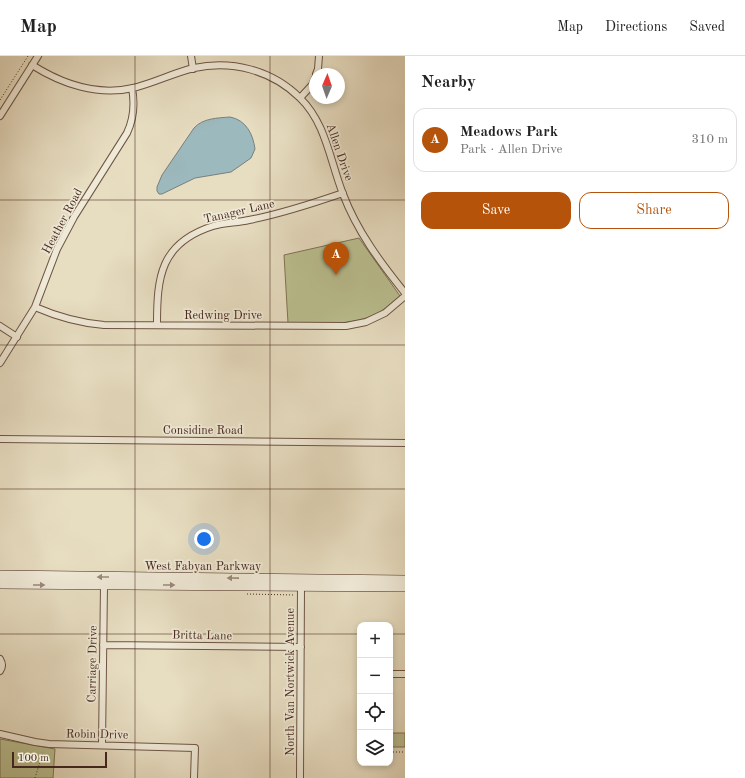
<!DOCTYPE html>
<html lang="en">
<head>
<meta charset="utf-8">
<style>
	body { margin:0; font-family:"Old Standard TT",serif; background:#f2f2f2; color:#222 }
	.controls { position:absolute; right:12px; bottom:12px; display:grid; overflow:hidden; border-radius:8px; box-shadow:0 2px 6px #0003 }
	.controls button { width:36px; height:36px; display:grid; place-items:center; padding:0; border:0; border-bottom:1px solid #e0e0e0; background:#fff; color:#222; font:20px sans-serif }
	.compass { position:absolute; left:309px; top:12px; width:36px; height:36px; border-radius:50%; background:#fff; box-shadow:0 2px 6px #0003; rotate:2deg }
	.scale { position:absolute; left:12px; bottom:10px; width:95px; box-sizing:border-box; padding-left:4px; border:2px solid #45271b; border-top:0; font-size:11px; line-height:14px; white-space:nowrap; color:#45271b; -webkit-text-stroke:3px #efe9d7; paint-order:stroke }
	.you { position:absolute; left:204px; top:483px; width:14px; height:14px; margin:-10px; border:3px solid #fff; border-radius:50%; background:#1a73e8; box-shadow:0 0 0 6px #1a73e833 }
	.badge { display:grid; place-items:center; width:26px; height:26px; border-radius:50%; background:#b45309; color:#fff; font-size:13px; font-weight:700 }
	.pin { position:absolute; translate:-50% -33px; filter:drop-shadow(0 1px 2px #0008) }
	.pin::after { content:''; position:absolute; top:21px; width:14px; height:12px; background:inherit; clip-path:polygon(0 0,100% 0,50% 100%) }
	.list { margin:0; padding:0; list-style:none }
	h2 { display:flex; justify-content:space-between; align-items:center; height:52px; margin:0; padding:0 16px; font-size:17px }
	h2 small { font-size:13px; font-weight:400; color:#767676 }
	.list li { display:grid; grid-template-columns:26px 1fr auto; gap:12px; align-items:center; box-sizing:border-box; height:64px; margin:0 8px 8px; padding:0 8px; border:1px solid #e0e0e0; border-radius:12px }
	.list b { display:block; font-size:15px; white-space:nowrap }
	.list p { margin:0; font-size:13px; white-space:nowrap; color:#767676 }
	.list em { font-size:13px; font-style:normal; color:#767676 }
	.actions { display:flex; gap:8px; padding:12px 16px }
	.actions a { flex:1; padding:9px 0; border:1px solid #b45309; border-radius:12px; text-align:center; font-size:14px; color:#b45309 }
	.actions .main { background:#b45309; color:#fff }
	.icon { flex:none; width:22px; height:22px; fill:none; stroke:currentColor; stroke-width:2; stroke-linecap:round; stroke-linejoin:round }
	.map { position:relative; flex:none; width:405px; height:722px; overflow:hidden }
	header { display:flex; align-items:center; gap:24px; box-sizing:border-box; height:56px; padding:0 20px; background:#fff; border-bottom:1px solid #e0e0e0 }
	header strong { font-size:19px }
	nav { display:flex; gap:22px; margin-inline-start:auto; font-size:14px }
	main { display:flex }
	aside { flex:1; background:#fff }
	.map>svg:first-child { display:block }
</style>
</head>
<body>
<header>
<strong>Map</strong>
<nav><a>Map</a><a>Directions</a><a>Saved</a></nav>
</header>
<main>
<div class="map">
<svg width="405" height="722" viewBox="0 0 405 722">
	<rect width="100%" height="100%" fill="#e7ddc1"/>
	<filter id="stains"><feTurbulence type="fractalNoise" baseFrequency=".005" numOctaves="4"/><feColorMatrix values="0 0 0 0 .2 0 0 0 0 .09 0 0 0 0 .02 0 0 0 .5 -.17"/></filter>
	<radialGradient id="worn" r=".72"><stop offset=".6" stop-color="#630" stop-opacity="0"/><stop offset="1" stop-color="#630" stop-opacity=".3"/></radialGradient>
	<!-- green -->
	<path fill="#babf90" stroke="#807356" d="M359,182L400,240C396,244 391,249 386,252C358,272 321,267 288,267L284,199Z
		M390,677H405V691H390Z
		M0,683L55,693L53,722H0Z"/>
	<!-- water -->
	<path fill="#9cb9be" stroke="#797f7d" d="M230,61C246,64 253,78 255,93L251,102L231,116L195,122L162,138H159L157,135V131L162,119L194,72C203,62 218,62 230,61Z"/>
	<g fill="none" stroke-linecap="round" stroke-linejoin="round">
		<defs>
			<path id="street" d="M191,0L193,13
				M32,9C62,28 98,40 133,32C154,27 173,17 194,12C232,4 272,14 300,42C326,67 330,105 343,138C357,175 380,206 405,237
				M316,18L318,13L319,0
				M300,42L312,29L315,22
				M0,60L38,0
				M35,251C58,261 80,267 104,269L346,270L366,266L385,257L405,240
				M157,269C157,221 160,187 213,170C224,166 237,167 249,164C281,158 311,148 343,137
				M0,270L17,281
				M0,307L35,251L57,193L74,161L127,77C134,62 135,48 132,32
				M0,383L405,387
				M103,589L301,591
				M0,603C3,608 3,611 0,615
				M390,618H405
				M0,678L35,686L49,688L195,692L194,722
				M102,688L104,529
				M300,722L301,530"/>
			<path id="secondary" d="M0,519L405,524
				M0,528L405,531"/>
		</defs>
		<!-- street casing -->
		<use href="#street" stroke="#6e5444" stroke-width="8"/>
		<!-- secondary casing -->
		<use href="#secondary" stroke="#45271b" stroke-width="10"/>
		<!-- path -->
		<path stroke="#45271b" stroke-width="1" stroke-dasharray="1 2" stroke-linecap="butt" d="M0,44L28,0
			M247,538L295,539
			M390,696H405
			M35,722L43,696"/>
		<!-- street -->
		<use href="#street" stroke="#efe9d7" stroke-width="6"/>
		<!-- secondary -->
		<use href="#secondary" stroke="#efe9d7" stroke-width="9"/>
	</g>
	<!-- one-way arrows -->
	<defs><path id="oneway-solid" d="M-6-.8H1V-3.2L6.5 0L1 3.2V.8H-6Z"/></defs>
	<g fill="#9a8879">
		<use href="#oneway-solid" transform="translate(103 521) rotate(-180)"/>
		<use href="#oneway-solid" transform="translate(233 522) rotate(-179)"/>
		<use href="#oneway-solid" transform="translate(39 529)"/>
		<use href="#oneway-solid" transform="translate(169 529)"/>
	</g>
	<!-- grid -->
	<path fill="none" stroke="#45271b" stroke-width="1" stroke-opacity="0.55" d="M135,0V722M270,0V722M0,144H405M0,289H405M0,433H405M0,578H360M390,578H405"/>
	<g text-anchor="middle" stroke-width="3.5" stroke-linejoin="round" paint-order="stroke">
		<!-- street labels -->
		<g font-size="12" fill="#45271b" stroke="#efe9d7">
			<text transform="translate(340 96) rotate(71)" y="4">Allen Drive</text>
			<text transform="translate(239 155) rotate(-13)" y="4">Tanager Lane</text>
			<text transform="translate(62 165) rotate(-62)" y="4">Heather Road</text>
			<text x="223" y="263">Redwing Drive</text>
			<text x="203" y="378">Considine Road</text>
			<text x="203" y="514">West Fabyan Parkway</text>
			<text transform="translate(202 579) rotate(1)" y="4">Britta Lane</text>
			<text transform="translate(92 608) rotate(-89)" y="4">Carriage Drive</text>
			<text transform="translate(290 626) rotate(-90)" y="4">North Van Nortwick Avenue</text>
			<text transform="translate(97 678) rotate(1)" y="4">Robin Drive</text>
		</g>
	</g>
	<rect width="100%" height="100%" filter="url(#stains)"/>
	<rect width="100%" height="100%" fill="url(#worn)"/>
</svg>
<div class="controls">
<button>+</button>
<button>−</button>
<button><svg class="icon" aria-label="locate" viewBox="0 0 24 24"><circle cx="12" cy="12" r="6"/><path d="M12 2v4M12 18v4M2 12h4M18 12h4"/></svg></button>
<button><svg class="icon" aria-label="layers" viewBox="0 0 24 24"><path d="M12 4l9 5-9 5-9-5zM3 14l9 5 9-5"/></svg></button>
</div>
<svg class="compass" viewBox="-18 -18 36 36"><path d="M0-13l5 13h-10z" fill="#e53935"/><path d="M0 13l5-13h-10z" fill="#767676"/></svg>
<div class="scale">100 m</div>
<div class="you"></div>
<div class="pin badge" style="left:336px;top:219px">A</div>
</div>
<aside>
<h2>Nearby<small></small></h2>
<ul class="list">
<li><span class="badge">A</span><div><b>Meadows Park</b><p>Park · Allen Drive</p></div><em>310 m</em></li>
</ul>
<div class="actions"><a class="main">Save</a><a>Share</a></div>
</aside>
</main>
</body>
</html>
